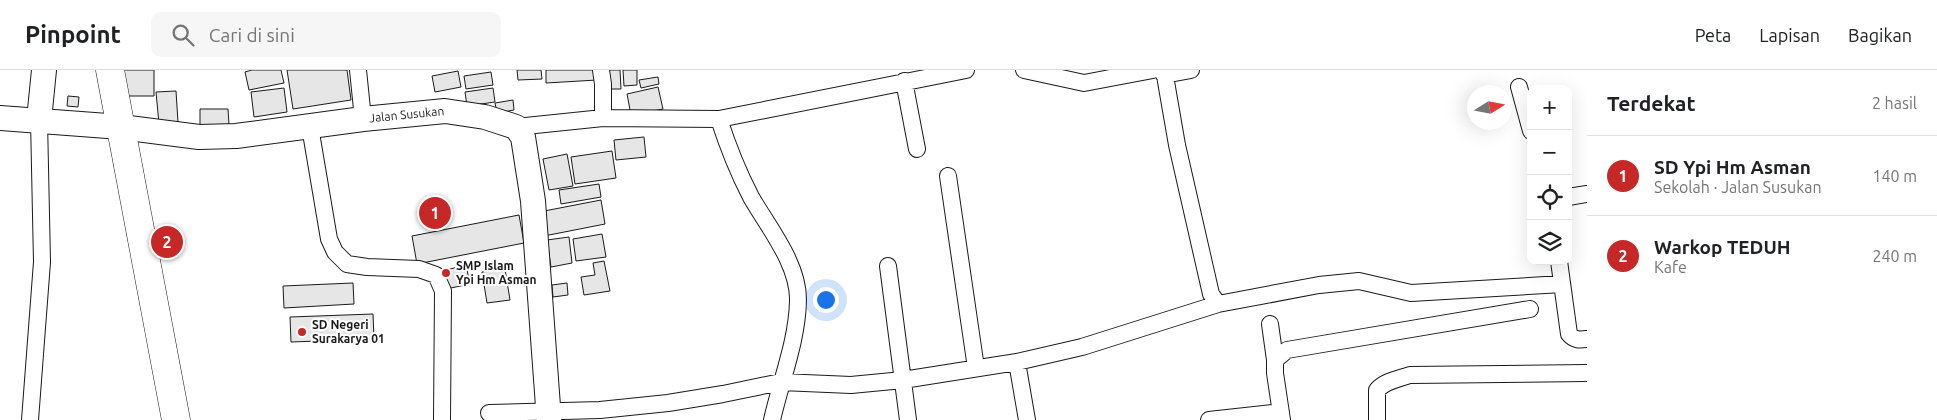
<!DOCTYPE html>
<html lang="id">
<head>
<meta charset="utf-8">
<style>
	body { margin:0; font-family:Ubuntu,sans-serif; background:#f6f6f6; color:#202124 }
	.controls { position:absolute; right:15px; top:15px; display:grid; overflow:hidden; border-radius:10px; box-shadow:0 5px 20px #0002 }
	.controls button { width:45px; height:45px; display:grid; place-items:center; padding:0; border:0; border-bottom:1px solid #e0e0e0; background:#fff; color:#202124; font:25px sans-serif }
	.compass { position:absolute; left:1467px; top:15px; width:45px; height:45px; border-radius:50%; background:#fff; box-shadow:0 5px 20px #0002; rotate:79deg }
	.you { position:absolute; left:825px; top:229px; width:18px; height:18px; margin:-12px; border:4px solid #fff; border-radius:50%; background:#1a73e8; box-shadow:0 0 0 8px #1a73e833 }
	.badge { display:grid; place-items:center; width:32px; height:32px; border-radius:50%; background:#c62828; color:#fff; font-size:16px; font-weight:700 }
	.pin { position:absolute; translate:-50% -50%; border:2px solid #fff; box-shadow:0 1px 5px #0006 }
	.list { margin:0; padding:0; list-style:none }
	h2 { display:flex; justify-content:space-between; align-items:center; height:65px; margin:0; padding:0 20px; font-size:21px }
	h2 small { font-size:16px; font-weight:400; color:#757577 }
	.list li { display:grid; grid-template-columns:32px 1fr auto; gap:15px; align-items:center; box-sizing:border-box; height:80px; padding:0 20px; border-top:1px solid #e0e0e0 }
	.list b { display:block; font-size:19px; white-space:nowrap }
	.list p { margin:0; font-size:16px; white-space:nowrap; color:#757577 }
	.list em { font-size:16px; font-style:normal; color:#757577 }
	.icon { flex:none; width:28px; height:28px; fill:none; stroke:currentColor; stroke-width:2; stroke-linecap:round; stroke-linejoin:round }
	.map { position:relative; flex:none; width:1587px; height:350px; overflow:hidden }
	header { display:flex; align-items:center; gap:30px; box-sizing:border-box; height:70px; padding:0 25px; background:#fff; border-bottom:1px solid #e0e0e0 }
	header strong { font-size:24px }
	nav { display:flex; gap:28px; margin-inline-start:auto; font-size:18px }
	.search { width:350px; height:45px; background:#f6f6f6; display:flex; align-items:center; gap:12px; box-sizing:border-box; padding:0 18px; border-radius:10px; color:#757577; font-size:19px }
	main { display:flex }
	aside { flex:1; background:#fff }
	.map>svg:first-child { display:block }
</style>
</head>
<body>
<header>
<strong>Pinpoint</strong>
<div class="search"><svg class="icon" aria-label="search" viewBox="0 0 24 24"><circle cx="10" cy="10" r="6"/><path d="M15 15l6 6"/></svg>Cari di sini</div>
<nav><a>Peta</a><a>Lapisan</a><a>Bagikan</a></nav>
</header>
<main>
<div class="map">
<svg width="1587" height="350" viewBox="0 0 1587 350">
	<rect width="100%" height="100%" fill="#fff"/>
	<!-- building -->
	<path fill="#e6e6e6" stroke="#1a1a1a" d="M122,0H154V26H122Z
		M252,0H281L284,13L249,20L245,2Z
		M287,0H347L351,30L293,39Z
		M517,0H541L542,9L518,10Z
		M546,0H596L597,10L546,13Z
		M607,0H620L621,19H608Z
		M623,0H637V15L624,16Z
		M458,1L461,17L435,22L432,6Z
		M491,2L493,15L466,19L464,6Z
		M658,7L659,14L641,18L639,10Z
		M658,17L663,39L631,45L627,24Z
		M284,18L287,42L254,47L251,22Z
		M493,18L495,32L467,36L465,22Z
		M176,21L178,52L159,54L156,22Z
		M68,26L79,27L78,37L67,36Z
		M513,30L514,40L497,43L495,33Z
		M200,39H228L229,55L200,56Z
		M644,67L646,87L616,90L614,70Z
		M612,81L616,108L575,114L571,87Z
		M567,84L573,116L549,120L543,89Z
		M599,114L601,127L561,134L559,120Z
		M601,130L605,154L544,166L539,142Z
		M519,145L524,173L417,194L412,166Z
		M602,164L606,187L576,191L573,169Z
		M569,167L572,193L551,197L547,170Z
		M604,191L610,221L584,225L581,207L595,205L593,193Z
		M466,195L470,214L446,219L442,201Z
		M505,199L510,230L487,233L482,202Z
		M353,213L354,234L284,238L283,216Z
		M567,213L568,225L553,227L552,215Z
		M373,244L374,269L291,272L290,247Z"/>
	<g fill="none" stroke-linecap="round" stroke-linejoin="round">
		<defs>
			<path id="street" d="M358,0L363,49
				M601,0L603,14V48
				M1024,0L1084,13L1153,0
				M1164,0L1177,75L1211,224L1218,234
				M1164,5L1191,0
				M904,11L917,79
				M1519,17L1531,61
				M719,49C728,77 738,102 751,127C768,157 799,194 798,231C797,272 781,310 772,350
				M310,57L329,169L335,182L347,194L367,197L419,199L436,205L443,221L442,350
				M516,57L603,48L719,49L966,0
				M948,106L976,298
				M1568,127L1587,124
				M1559,191L1569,264C1574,270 1579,270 1587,269
				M888,196L908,350
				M1270,254L1275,290
				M1017,292L1027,350
				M489,343L600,340L668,333L723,324L781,312L851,315L903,310L1017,292L1082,277L1218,234L1319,215L1359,211L1411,223L1562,214
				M30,350L42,192L39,50
				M1209,350L1281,342
				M1282,350L1275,303V290L1287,280L1530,239
				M1377,350V320C1385,311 1398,309 1410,305L1587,303"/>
			<g id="secondary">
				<path id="s1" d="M0,48L121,57L199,67L236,66L363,49L445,41L485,47L516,57L523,67L533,131L549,350"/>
				<path d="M39,50L44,0"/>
			</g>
			<path id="highway" d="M110,0L176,350"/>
		</defs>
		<!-- street casing -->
		<use href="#street" stroke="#1a1a1a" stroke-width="18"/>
		<!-- secondary casing -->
		<use href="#secondary" stroke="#1a1a1a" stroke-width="26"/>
		<!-- highway casing -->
		<use href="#highway" stroke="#1a1a1a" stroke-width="29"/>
		<!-- street -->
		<use href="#street" stroke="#fff" stroke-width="16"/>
		<!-- secondary -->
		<use href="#secondary" stroke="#fff" stroke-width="24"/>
		<!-- highway -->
		<use href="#highway" stroke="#fff" stroke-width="28"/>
	</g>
	<!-- markers -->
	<g fill="#c62828" stroke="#fff" stroke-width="2">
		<circle cx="446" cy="203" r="5"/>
		<circle cx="302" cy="262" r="5"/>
	</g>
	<g text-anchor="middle" stroke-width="4" stroke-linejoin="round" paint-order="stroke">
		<!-- street labels -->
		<g font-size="12" fill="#1a1a1a" stroke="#fff">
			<text dy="4" stroke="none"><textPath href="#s1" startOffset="409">Jalan Susukan</textPath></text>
		</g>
		<!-- poi labels -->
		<g font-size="12" font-weight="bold" fill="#1a1a1a" stroke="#fff" text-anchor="start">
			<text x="456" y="200">SMP Islam<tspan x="456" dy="14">Ypi Hm Asman</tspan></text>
			<text x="312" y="259">SD Negeri<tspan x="312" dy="14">Surakarya 01</tspan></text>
		</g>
	</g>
</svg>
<div class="controls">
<button>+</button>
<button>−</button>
<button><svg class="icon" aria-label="locate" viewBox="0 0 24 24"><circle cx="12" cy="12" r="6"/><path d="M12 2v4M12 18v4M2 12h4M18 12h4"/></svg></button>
<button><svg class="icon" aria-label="layers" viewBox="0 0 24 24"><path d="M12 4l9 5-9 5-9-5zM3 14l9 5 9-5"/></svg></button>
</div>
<svg class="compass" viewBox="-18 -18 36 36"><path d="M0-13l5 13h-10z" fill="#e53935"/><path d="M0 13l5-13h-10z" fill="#757577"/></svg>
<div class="you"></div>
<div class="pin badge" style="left:435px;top:143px">1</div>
<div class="pin badge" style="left:167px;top:172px">2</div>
</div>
<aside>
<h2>Terdekat<small>2 hasil</small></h2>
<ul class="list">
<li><span class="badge">1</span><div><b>SD Ypi Hm Asman</b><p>Sekolah · Jalan Susukan</p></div><em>140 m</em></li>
<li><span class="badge">2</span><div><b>Warkop TEDUH</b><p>Kafe</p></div><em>240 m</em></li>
</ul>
</aside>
</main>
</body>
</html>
